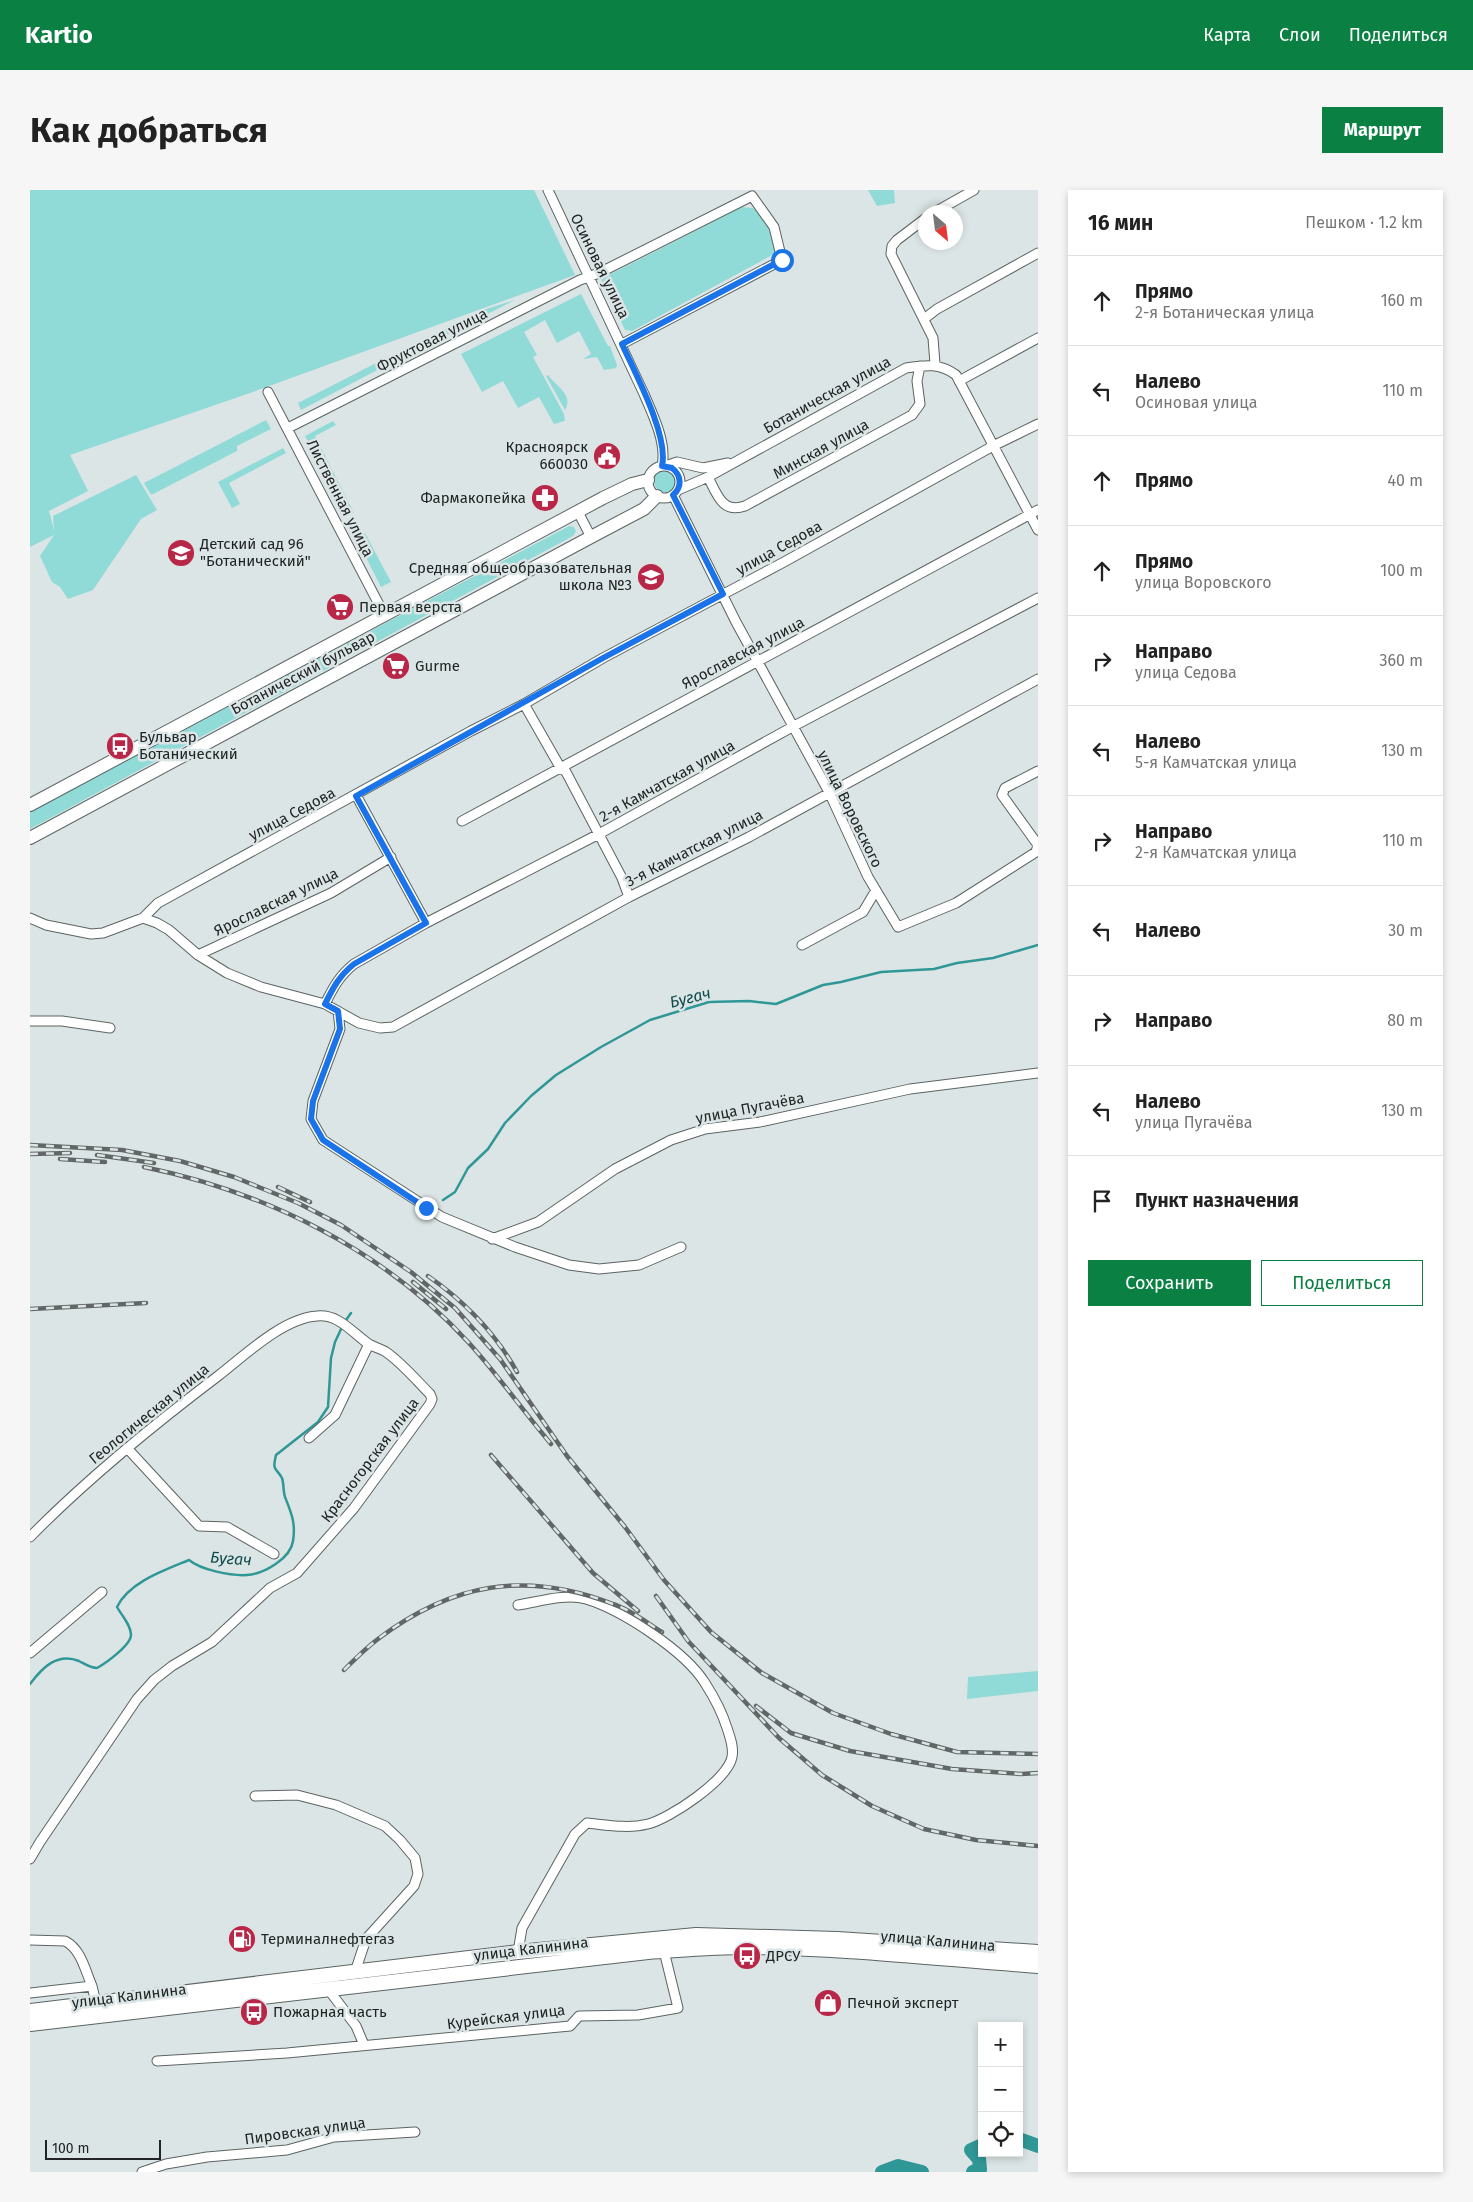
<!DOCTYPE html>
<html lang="ru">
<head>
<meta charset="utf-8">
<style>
	body { margin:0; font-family:"Fira Sans",sans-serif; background:#f6f6f6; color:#222 }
	.controls { position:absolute; right:15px; bottom:15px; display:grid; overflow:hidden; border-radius:0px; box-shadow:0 2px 8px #0003 }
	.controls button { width:45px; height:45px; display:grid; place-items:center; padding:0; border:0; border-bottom:1px solid #e0e0e0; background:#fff; color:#222; font:25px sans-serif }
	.compass { position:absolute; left:888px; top:15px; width:45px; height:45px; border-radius:50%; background:#fff; box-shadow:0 2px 8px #0003; rotate:152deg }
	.scale { position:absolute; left:15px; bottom:12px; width:116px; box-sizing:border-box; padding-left:5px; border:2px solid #202424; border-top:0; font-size:14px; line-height:18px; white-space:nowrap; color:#202424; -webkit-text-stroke:4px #dce5e5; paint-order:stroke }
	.stop { position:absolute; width:15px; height:15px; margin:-11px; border:4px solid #1a73e8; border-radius:50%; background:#fff }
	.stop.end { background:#1a73e8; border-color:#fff; box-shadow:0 1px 5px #0008 }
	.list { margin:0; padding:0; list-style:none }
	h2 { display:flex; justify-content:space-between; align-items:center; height:65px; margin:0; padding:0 20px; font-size:21px }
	h2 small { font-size:16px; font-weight:400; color:#767676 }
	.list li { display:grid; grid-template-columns:32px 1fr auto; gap:15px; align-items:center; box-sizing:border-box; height:90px; padding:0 20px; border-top:1px solid #e0e0e0 }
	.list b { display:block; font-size:19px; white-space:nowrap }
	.list p { margin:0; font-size:16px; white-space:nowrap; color:#767676 }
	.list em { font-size:16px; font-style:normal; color:#767676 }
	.actions { display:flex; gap:10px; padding:15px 20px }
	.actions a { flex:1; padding:11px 0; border:1px solid #0b8043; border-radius:0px; text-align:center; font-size:18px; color:#0b8043 }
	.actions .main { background:#0b8043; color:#fff }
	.icon { flex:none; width:28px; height:28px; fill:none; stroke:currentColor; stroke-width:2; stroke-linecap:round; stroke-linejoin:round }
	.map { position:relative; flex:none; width:1008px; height:1982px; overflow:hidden; border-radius:0px }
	header { display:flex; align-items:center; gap:30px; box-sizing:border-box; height:70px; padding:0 25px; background:#0b8043; color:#fff }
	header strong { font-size:24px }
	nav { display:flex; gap:28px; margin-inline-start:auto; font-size:18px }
	.intro { display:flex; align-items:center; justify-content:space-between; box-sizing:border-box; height:120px; padding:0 30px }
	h1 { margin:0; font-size:35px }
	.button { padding:12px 22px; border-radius:0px; background:#0b8043; color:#fff; font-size:18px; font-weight:700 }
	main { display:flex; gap:30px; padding:0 30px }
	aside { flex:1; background:#fff; border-radius:0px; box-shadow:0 2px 8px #0003 }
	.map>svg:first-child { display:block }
</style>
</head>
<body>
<header>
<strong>Kartio</strong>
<nav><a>Карта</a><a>Слои</a><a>Поделиться</a></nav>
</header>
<div class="intro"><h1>Как добраться</h1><a class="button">Маршрут</a></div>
<main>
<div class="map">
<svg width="1008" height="1982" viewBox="0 0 1008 1982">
	<rect width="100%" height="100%" fill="#dce5e5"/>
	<!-- green -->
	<path fill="#90dad8" d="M0,0H504L545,85L220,203L40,265L58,301L19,321L24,340L23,326L106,285L127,320L111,329L63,400L38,409L30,397L22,392L10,366L24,345L0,357Z
		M838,0H864L865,13L847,16Z
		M712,17L723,18C735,28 749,47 744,64L602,141L595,140L571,89Z
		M551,104L578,156H580L587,175L586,178L574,180L567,167L553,169L561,164L549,141L527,153L515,130L494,142L507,165L503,167L534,224L535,231L524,234L509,207L488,218L473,191L452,202L431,164Z
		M485,110L381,163L378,158L453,120Z
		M352,170L355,176L271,220L268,213Z
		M518,185C526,196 544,205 535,220L516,186Z
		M236,230L241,239L207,256V261L121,305L114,293Z
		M303,231L306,235L285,246L324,323L316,327L275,246Z
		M253,258L256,263L199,293L210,314L202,318L188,292Z
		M624 291a11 11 0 1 1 22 0a11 11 0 1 1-22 0Z
		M539,336L544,337L546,341L543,346L0,639V621Z
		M335,343L361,392L351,397L326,348Z
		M1008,1481V1501L937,1509L938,1487Z"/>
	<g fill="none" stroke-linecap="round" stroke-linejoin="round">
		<!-- stream -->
		<path stroke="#309797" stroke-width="2.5" d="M413,1010L425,1002L438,978L458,959L475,933L501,906L526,885L571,857L620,830L679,812L719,811L746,814L793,795L811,792L851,782L904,779L927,773L963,768L1008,755
			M316,1130L321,1123
			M0,1494C12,1478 27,1462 49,1471C55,1474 60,1478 67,1478C76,1473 101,1455 101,1445C101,1435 92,1426 87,1417C99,1392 135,1380 159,1370C171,1380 201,1386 217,1385C234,1384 261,1368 263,1351C266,1333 261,1322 255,1307C253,1301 254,1294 252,1288C246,1277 242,1282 246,1265L288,1232L298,1217L301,1168L305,1152L312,1137"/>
		<!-- river -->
		<path stroke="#309797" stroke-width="14" d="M989,1949L1008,1956
			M852,1982L868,1976L892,1982
			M943,1982L950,1979L949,1969L941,1960L952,1955"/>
		<defs>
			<path id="street" d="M518,0L614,204C623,225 637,253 632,276
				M905,22L944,0
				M896,28L867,50L862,56L861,64L903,148L905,174
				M894,129L907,119L1008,63
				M929,191L1008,148
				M238,202L355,426
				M258,238L550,90L569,83L722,6L744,37L752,70L592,154
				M635,276L647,272L673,278L698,273
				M618 292a16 16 0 1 1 32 0a16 16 0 1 1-32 0Z
				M678,287C687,304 692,324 715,316L882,225L890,214L887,191L890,176
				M648,300L678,287L876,178C896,175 910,173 926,185L1008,340
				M643,305L706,432L799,602L838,687L868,737L926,713L1006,662L1008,655L972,605L975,598L1008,581
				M548,322L561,347
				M494,514L530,577L536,582L592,688L599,707
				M326,605L396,733
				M432,631L1008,320
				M0,728L16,735L61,744L73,743L113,728L127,733L139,740L168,765L197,783L231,797L295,814L329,833L350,838L363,837L599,707L719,647L1008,489
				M113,728L128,713L441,541L494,514L573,468L754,372L963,256L1008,234
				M772,755L833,722L846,700
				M168,765L301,703L361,667
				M295,814C303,798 309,786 324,774L396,733L569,644L764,536L1008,408
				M308,821L310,839L283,911L281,929L293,950L412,1027L485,1057L539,1075L569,1079L609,1075L651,1057
				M0,831H32L80,838
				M462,1049L508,1032L585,979L641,950L675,939L730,932L880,899L1008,883
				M279,1248L305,1225L339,1154
				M97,1258L169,1336L197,1337L244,1364
				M0,1347C58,1288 122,1236 188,1186C214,1166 253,1128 287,1126C308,1124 321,1141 336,1152C342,1157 350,1158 356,1162C372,1173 386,1190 400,1204L402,1209L400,1214L324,1318L267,1383L240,1398L182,1452L142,1476L124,1490L107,1509L10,1652L0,1669
				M0,1463L72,1402
				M225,1606L267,1605L306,1615L355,1636L370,1650L385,1668L388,1684L384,1696L336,1749L325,1782
				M0,1750L35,1751C51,1759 55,1780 62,1796
				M488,1762L492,1738L545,1644L557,1633C577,1635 598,1639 618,1634C639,1629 698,1590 702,1567C704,1557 700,1547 697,1538C692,1522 684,1507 675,1493C655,1461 592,1420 556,1409C536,1403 508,1412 488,1415
				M298,1799L326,1836L334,1855
				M0,1803L62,1796L66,1813
				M127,1871L257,1863L540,1836L549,1826L608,1825L648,1818L634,1761
				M112,1982L136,1974L177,1967L257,1960L304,1947L385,1942"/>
			<path id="secondary" d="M0,615L573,308L602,294L618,290
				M0,648L561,347L614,319L627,306"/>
			<path id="primary" d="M0,1821L488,1762L666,1745L807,1749L1008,1762
				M0,1834L618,1762C651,1760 684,1757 716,1757C814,1758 911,1769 1008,1776"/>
		</defs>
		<!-- street casing -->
		<use href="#street" stroke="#5b6463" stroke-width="11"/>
		<!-- secondary casing -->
		<use href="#secondary" stroke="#5b6463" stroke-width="14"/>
		<!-- primary casing -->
		<use href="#primary" stroke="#5b6463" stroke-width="16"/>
		<!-- street -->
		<use href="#street" stroke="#fff" stroke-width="9"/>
		<!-- secondary -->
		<use href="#secondary" stroke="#fff" stroke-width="12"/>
		<!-- primary -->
		<use href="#primary" stroke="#fff" stroke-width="14"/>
		<defs>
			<path id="rail" d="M0,955L92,960L150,971L204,987L268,1013L311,1035L381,1082L425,1118L470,1169L537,1266L595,1337L634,1390L681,1442L732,1483L803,1523L861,1544L927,1562L1008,1564
				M0,964L40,963
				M67,965L124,973
				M30,969L75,972
				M114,977C236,1002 354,1060 439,1153C468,1185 493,1221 521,1254
				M248,997L280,1012
				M398,1086C434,1111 466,1144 487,1182
				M383,1092L416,1119
				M0,1119L116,1113
				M461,1265L563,1383L608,1421
				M626,1406L658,1451L749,1548L792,1585L842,1616L894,1639L946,1650L1008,1656
				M314,1480C325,1469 336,1458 348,1449C422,1393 496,1380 583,1414C601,1420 617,1433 632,1442
				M726,1516L761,1543L820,1561L922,1579L991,1584L1008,1583"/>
		</defs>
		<!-- rail casing -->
		<use href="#rail" stroke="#616767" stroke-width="4.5"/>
		<!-- rail -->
		<use href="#rail" stroke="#dce5e5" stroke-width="2.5" stroke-dasharray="8" stroke-linecap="butt"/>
	</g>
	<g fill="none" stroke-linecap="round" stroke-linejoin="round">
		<!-- route -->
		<path stroke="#1a73e8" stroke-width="6" d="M396,1018L293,950L281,929L283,911L310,839L308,821L295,814C303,798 309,786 324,774L396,733L326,606L573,468L693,404L643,305C652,297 652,286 642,278L632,276C639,246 605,183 592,154L752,70"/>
	</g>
	<!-- icons -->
	<defs>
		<symbol id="civic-disc" viewBox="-11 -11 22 22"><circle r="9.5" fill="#b82747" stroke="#dce5e5"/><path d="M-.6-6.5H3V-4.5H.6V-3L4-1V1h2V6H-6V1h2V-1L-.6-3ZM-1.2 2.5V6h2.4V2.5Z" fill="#fff"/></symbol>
		<symbol id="pharmacy-disc" viewBox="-11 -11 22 22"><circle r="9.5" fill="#b82747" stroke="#dce5e5"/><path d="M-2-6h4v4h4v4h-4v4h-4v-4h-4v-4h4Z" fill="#fff"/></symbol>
		<symbol id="school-disc" viewBox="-11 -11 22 22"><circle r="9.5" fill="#b82747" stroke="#dce5e5"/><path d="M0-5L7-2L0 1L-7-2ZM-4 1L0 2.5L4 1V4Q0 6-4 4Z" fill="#fff"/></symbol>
		<symbol id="supermarket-disc" viewBox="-11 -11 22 22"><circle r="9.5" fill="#b82747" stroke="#dce5e5"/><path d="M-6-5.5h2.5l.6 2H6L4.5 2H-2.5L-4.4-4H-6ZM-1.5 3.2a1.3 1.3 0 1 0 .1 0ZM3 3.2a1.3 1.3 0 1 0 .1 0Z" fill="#fff"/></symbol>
		<symbol id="bus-disc" viewBox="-11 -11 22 22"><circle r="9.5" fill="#b82747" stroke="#dce5e5"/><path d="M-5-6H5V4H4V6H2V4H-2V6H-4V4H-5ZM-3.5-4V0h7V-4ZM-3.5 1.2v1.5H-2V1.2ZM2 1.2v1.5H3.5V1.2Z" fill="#fff"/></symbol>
		<symbol id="fuel-disc" viewBox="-11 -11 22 22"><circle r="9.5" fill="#b82747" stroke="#dce5e5"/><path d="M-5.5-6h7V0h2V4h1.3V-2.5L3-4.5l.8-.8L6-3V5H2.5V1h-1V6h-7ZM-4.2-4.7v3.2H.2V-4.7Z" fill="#fff"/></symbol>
		<symbol id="shop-disc" viewBox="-11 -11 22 22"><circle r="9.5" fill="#b82747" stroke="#dce5e5"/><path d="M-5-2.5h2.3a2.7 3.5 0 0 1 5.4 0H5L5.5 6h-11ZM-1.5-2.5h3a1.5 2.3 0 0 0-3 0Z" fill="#fff"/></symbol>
	</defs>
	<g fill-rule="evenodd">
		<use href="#civic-disc" x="561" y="250" width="32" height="32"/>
		<use href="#pharmacy-disc" x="499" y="292" width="32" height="32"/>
		<use href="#school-disc" x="135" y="347" width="32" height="32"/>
		<use href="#school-disc" x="605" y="371" width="32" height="32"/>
		<use href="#supermarket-disc" x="294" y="401" width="32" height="32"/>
		<use href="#supermarket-disc" x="350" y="460" width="32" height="32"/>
		<use href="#bus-disc" x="74" y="540" width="32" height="32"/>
		<use href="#fuel-disc" x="196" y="1733" width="32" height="32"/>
		<use href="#bus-disc" x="701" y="1750" width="32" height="32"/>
		<use href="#shop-disc" x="782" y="1797" width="32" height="32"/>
		<use href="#bus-disc" x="208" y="1806" width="32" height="32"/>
	</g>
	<g text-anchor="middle" stroke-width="5" stroke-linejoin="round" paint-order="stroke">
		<!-- street labels -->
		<g font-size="15" fill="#202424" stroke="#dce5e5">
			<text transform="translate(570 76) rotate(64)" y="5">Осиновая улица</text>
			<text transform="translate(402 150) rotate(-27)" y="5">Фруктовая улица</text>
			<text transform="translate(797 205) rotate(-29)" y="5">Ботаническая улица</text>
			<text transform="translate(791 259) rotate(-29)" y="5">Минская улица</text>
			<text transform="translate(310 308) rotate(63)" y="5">Лиственная улица</text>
			<text transform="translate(749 358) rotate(-29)" y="5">улица Седова</text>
			<text transform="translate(713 463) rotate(-28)" y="5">Ярославская улица</text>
			<text transform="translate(273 483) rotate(-28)" y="5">Ботанический бульвар</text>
			<text transform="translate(637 591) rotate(-29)" y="5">2-я Камчатская улица</text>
			<text transform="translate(820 619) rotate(64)" y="5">улица Воровского</text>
			<text transform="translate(262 624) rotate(-28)" y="5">улица Седова</text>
			<text transform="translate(664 658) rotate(-27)" y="5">3-я Камчатская улица</text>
			<text transform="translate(246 712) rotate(-26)" y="5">Ярославская улица</text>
			<text transform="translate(720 918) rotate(-11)" y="5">улица Пугачёва</text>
			<text transform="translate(119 1224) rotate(-39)" y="5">Геологическая улица</text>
			<text transform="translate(340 1270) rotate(-53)" y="5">Красногорская улица</text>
			<text transform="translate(908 1751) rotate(5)" y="5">улица Калинина</text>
			<text transform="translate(501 1759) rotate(-7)" y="5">улица Калинина</text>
			<text transform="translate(99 1806) rotate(-7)" y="5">улица Калинина</text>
			<text transform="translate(476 1827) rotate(-7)" y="5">Курейская улица</text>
			<text transform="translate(275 1941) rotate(-8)" y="5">Пировская улица</text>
		</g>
		<!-- poi labels -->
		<g font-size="15" fill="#202424" stroke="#dce5e5" text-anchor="start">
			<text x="558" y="262" text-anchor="end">Красноярск<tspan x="558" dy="17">660030</tspan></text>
			<text x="496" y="313" text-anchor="end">Фармакопейка</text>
			<text x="170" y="359">Детский сад 96<tspan x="170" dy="17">"Ботанический"</tspan></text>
			<text x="602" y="383" text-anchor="end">Средняя общеобразовательная<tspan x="602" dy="17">школа №3</tspan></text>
			<text x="329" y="422">Первая верста</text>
			<text x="385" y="481">Gurme</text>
			<text x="109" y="552">Бульвар<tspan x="109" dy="17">Ботанический</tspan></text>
			<text x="231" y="1754">Терминалнефтегаз</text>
			<text x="736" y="1771">ДРСУ</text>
			<text x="817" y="1818">Печной эксперт</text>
			<text x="243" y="1827">Пожарная часть</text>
		</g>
		<!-- water labels -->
		<g font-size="16" font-style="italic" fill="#0f4b4a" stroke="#dce5e5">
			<text transform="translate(660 807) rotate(-14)" y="6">Бугач</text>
			<text transform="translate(201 1368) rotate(4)" y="6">Бугач</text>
		</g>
	</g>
</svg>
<div class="controls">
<button>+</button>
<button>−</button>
<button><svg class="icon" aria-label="locate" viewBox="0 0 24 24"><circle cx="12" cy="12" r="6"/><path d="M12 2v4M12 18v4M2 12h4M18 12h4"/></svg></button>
</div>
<svg class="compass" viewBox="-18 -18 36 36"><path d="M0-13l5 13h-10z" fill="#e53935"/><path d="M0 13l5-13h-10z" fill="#767676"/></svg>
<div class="scale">100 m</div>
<div class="stop" style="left:752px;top:70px"></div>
<div class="stop end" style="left:396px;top:1018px"></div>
</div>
<aside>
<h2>16 мин<small>Пешком · 1.2 km</small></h2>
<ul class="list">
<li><svg class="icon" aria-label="ahead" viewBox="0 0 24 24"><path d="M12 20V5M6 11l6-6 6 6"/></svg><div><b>Прямо</b><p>2-я Ботаническая улица</p></div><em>160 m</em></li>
<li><svg class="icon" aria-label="left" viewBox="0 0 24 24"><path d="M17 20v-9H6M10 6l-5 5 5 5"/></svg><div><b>Налево</b><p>Осиновая улица</p></div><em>110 m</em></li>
<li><svg class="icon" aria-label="ahead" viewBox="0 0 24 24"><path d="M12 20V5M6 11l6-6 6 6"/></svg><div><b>Прямо</b></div><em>40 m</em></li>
<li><svg class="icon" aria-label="ahead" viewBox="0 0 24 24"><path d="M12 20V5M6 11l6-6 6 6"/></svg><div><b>Прямо</b><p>улица Воровского</p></div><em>100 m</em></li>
<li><svg class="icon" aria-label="right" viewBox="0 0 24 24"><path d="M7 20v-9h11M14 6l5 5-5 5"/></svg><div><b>Направо</b><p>улица Седова</p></div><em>360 m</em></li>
<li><svg class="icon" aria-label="left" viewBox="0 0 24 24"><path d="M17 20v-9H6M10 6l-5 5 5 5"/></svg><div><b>Налево</b><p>5-я Камчатская улица</p></div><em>130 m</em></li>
<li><svg class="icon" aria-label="right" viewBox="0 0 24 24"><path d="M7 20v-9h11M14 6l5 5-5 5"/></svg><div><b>Направо</b><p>2-я Камчатская улица</p></div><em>110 m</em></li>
<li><svg class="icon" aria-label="left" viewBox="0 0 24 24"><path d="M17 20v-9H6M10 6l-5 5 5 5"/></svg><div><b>Налево</b></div><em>30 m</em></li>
<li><svg class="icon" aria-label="right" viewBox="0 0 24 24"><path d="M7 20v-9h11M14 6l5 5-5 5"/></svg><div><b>Направо</b></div><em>80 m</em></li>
<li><svg class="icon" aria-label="left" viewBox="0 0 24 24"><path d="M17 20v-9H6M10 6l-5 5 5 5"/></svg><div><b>Налево</b><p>улица Пугачёва</p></div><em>130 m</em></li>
<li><svg class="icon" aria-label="arrive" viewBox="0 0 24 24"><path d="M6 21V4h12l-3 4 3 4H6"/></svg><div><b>Пункт назначения</b></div></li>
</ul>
<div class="actions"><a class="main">Сохранить</a><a>Поделиться</a></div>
</aside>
</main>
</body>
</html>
